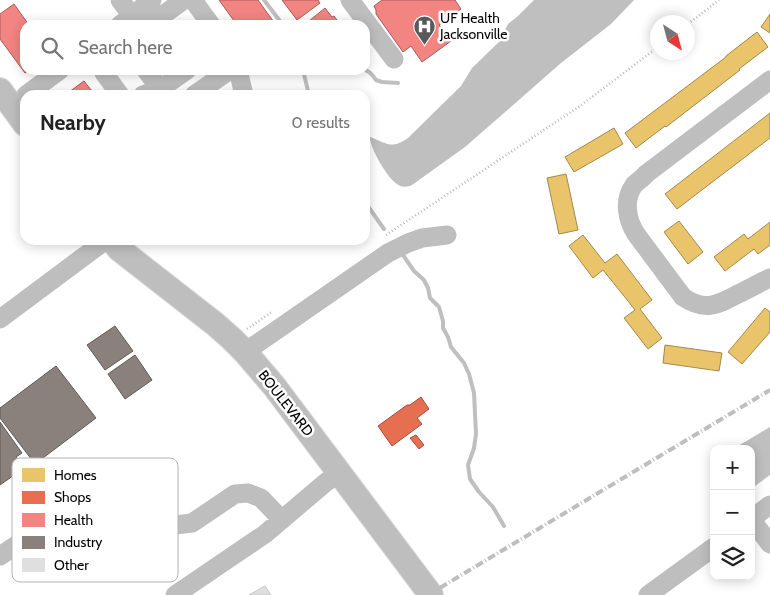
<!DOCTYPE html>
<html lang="en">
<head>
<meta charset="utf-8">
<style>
	body { margin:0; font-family:Cabin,sans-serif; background:#f2f2f2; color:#222 }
	.controls { position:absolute; right:15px; bottom:15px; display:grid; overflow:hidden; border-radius:10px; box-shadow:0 2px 12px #0003 }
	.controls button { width:45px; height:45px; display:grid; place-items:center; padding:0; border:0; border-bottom:1px solid #e0e0e0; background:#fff; color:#222; font:25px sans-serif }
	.compass { position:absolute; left:650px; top:15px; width:45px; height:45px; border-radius:50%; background:#fff; box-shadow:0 2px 12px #0003; rotate:144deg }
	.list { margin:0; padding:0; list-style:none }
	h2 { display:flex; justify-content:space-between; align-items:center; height:65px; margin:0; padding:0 20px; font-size:21px }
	h2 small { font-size:16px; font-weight:400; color:#767676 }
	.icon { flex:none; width:28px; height:28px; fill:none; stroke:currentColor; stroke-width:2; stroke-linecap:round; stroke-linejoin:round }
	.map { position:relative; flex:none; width:770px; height:595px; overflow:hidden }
	.search { position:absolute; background:#fff; box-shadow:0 2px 12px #0003; left:20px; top:20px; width:350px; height:55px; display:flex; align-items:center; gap:12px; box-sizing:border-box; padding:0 18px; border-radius:15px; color:#767676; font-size:19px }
	.panel { position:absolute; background:#fff; box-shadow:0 2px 12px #0003; left:20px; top:90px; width:350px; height:155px; border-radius:15px }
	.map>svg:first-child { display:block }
</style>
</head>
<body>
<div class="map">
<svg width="770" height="595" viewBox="0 0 770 595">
	<rect width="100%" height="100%" fill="#fff"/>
	<!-- water -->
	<path fill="#bfbfbf" d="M534,0H634L611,24L561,63L465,147L412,185C407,187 402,188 397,184C388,179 369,147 370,137C387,143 391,150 408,138L461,86L472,68L499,42L508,24L518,16Z
		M770,427V475L755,486L751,487V449H733Z"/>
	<!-- homes -->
	<path fill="#e9c46a" stroke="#a3894a" d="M770,14V33L761,27Z
		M757,32L768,47L739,69L740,70L666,127L665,126L636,148L625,133L726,57V56Z
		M770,113V138L677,209L665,194Z
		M614,128L623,144L574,172L565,157Z
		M566,174L578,230L559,234L547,178Z
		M679,221L703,252L688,264L664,232Z
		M770,222V245L758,254L754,249L725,271L714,257L744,234L748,239Z
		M583,235L605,263L617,254L652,300L640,309L662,338L648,349L624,318L635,310L628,301L603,270L593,278L569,246Z
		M765,308L770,312V332L742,364L728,352Z
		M665,345L722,353L719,371L663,363Z"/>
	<!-- shops -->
	<path fill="#e76f51" stroke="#a24e39" d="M421,397L429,409L417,418L422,424L392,446L378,426L407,405H410Z
		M416,435L424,445L419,449L410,438Z"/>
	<!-- health -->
	<path fill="#f28482" stroke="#a95c5b" d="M219,0H258L276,25H237Z
		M282,0H318L320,3L297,20Z
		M382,0H455L461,9L439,25L451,41L422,62L411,46L403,52L376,14V10L374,6Z
		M14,4L29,25H25V70H29L25,73L0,39V14Z
		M325,8L332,17L334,16L340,24L312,25L309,21Z
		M84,81L95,95H71L69,92Z"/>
	<!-- industry -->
	<path fill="#8a817c" stroke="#615a57" d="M115,326L133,351L105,370L87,345Z
		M135,355L152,380L125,399L108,374Z
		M56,366L96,418L35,464L0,418V408Z
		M0,422L22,453L16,457L24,468L0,485Z"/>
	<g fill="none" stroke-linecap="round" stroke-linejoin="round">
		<!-- stream -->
		<path stroke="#bfbfbf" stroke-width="4" d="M264,0L283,25
			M303,70L309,95
			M365,70C370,71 373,76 376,80L382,82L398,83
			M365,202L384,229
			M403,255L414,271L424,280L428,288L430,298L439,307L443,321V328L448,337L451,347L464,363L469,374L474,393L476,434L474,448L468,465L470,479L479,492L493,507L504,526"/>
	</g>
	<!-- building -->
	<path fill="#dfdfdf" stroke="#c7c7c7" d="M265,586L271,595H249Z"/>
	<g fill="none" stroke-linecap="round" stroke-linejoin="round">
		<defs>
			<path id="major" d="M0,90L25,124
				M112,240L119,249L215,324L232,339L245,352L274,386L431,595"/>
		</defs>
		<!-- major casing -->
		<use href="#major" stroke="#dbdbdb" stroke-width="26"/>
		<!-- path -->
		<path stroke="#b9b9b9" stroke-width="2.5" stroke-dasharray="1 2.5" stroke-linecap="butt" d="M688,24L719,0
			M386,235L580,106L658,47
			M247,329L273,311"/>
		<!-- minor -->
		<path stroke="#bebebe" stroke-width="19" d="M120,0L132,16
			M193,0L211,25
			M350,0L394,59
			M120,25L152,0
			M149,25L184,0
			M146,70L160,89L187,70
			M238,70L244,95
			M104,73L120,95
			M770,80L646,174C643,178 638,181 634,185C623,200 627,220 636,234L683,297C705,312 717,305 738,294C749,289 759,283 770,278
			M26,95L60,70
			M143,95L160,89
			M194,95L230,70
			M0,319L106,240
			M245,352L388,253L408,243L422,238L447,235
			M751,519L770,544
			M751,519L770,505
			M0,556L94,493L123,495L175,525L192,523L235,494L248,493L261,498L282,520
			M175,595L265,534L325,483L339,473
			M648,595L714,547"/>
		<!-- major -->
		<use href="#major" stroke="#bebebe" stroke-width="24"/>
		<!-- rail -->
		<path stroke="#bebebe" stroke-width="4" stroke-dasharray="8 2.5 1 2.5" stroke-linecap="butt" d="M428,595L770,390"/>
	</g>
	<!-- icons -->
	<defs>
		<symbol id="hospital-pin" viewBox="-11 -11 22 30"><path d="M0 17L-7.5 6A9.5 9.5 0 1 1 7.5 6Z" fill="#595959" stroke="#fff"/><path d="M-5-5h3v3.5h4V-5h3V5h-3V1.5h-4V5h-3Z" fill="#fff"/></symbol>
	</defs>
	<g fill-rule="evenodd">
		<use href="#hospital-pin" x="412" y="14" width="25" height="34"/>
	</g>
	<g text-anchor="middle" stroke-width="5" stroke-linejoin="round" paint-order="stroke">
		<!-- poi labels -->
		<g font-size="14" fill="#000" stroke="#fff" text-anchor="start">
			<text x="440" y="23">UF Health<tspan x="440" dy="16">Jacksonville</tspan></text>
		</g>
		<!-- street labels -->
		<g font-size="14" fill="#000" stroke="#fff">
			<text transform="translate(286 403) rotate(52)" y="5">BOULEVARD</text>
		</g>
	</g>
	<!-- legend -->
	<rect x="12" y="458" width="166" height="124" rx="8" fill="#fff" stroke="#b2b2b2" stroke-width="1"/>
	<rect x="22" y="468" width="23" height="14" fill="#e9c46a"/>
	<rect x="22" y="491" width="23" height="13" fill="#e76f51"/>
	<rect x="22" y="513" width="23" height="14" fill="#f28482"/>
	<rect x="22" y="536" width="23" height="13" fill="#8a817c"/>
	<rect x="22" y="558" width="23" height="14" fill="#dfdfdf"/>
	<g font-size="14" fill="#000">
		<text x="54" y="480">Homes</text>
		<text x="54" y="502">Shops</text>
		<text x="54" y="525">Health</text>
		<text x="54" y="547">Industry</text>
		<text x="54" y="570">Other</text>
	</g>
</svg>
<div class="controls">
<button>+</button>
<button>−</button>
<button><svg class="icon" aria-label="layers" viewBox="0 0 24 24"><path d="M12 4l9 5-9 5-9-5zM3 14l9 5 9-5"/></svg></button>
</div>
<svg class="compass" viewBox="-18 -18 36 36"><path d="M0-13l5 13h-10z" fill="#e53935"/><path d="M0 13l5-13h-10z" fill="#767676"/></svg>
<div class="search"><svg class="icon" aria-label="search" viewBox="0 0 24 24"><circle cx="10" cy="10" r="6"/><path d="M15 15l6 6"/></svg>Search here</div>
<section class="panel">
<h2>Nearby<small>0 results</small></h2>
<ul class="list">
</ul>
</section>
</div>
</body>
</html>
